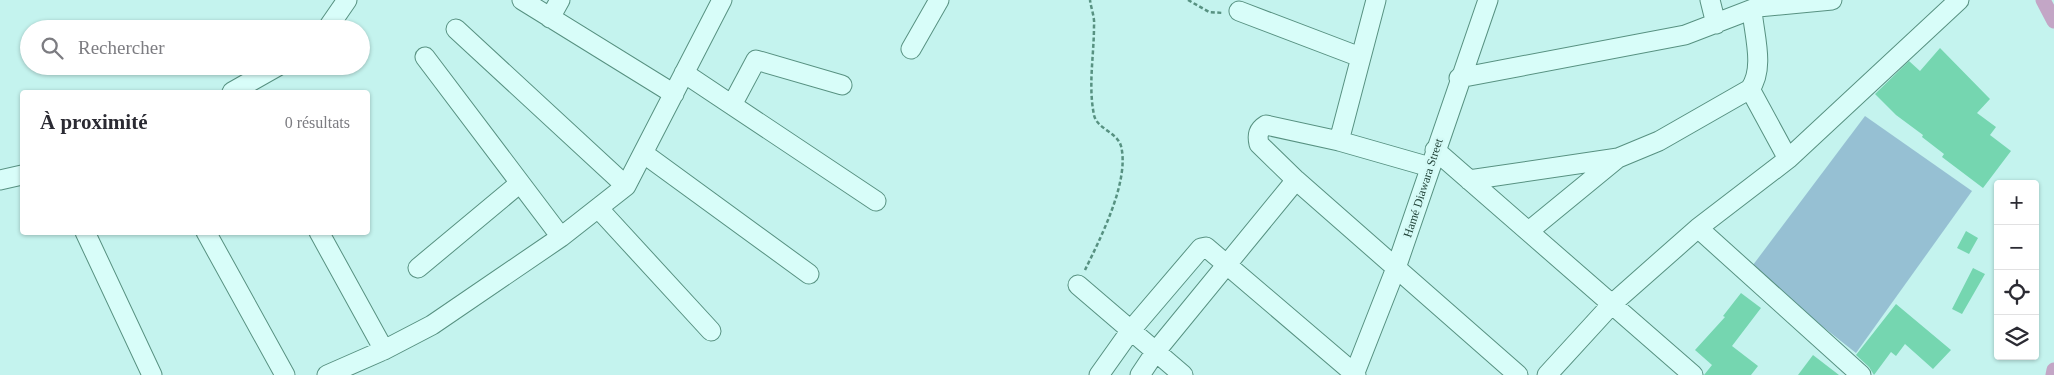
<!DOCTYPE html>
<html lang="fr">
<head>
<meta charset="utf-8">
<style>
	body { margin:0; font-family:Georgia,serif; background:#f7f7f7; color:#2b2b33 }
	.controls { position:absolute; right:15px; bottom:15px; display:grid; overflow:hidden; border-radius:5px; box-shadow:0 1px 4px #0004 }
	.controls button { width:45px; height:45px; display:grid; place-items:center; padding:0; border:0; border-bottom:1px solid #e1e1e2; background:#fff; color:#2b2b33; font:25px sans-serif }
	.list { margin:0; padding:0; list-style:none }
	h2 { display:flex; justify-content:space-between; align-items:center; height:65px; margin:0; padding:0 20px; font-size:21px }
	h2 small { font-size:16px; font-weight:400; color:#7c7c81 }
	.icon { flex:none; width:28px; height:28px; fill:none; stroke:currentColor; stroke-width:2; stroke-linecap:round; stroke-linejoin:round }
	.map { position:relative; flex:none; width:2054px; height:375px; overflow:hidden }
	.search { position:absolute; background:#fff; box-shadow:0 1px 4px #0004; left:20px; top:20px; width:350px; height:55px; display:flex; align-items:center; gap:12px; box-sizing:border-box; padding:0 18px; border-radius:28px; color:#7c7c81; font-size:19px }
	.panel { position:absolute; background:#fff; box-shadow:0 1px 4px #0004; left:20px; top:90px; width:350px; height:145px; border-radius:5px }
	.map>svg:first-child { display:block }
</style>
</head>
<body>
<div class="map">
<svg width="2054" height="375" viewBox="0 0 2054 375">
	<rect width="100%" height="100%" fill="#c4f3ee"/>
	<!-- green -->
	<path fill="#96c0d3" d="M1865,116L1972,191L1856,353L1750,269Z"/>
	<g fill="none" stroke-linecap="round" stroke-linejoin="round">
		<!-- canal -->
		<path stroke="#c3a6c6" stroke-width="15" d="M2043,0L2054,21
			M2053,375L2054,370"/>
	</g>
	<!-- building -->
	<path fill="#75d6b0" d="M1940,48L1990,99L1977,113L1996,127L1990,135L2011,151L1983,188L1942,157L1944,154L1922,137L1923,135L1896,115L1875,94L1909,61L1920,71Z
		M1966,231L1978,238L1969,254L1957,248Z
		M1973,268L1985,274L1962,314L1952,309Z
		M1741,293L1761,308L1732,346L1758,366L1751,375H1704L1712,365L1695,350L1725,317L1723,316Z
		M1896,304L1951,350L1933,369L1905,344L1896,356L1891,352L1874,375L1869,367L1856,355Z
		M1813,355L1839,375H1798Z"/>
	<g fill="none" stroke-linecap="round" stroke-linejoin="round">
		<defs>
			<path id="minor" d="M522,0L674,94
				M1710,0L1716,24
				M1239,11L1360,57
				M550,18L560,0
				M327,29L347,0
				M456,29L626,186
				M911,49L939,0
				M425,57L561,237
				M684,73L876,201
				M1459,78L1685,35L1758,7L1832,0
				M1750,89L1788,159
				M232,92L278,66
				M732,105L756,60L842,85
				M1339,141L1376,0
				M1435,150L1693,375
				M643,153L809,274
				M1430,167L1339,141L1266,125C1258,130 1257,135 1259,144L1296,180L1518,375
				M0,180L22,175
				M1469,180L1618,158L1659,141L1750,89C1765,68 1754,35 1752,10
				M598,208L711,331
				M1698,228L1861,375
				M1529,231L1618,158
				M85,232L152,375
				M206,232L285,375
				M319,232L384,350
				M418,268L520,183
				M1078,285L1183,375
				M327,375L384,350L432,325L561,237L626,186L722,0
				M1099,375L1131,330L1201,248L1206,247L1356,375
				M1140,375L1156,351L1296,180
				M1354,375L1396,268L1488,0
				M1547,375L1612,304L1698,228L1788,159L1959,0"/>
		</defs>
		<!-- minor casing -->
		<use href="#minor" stroke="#579181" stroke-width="21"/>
		<!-- path -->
		<path stroke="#579181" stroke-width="2.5" stroke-dasharray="4 2.5" stroke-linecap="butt" d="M1188,0L1209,12L1223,13
			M1085,270C1100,239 1130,181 1121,146C1117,132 1097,129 1094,115C1088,85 1094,56 1094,26C1095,18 1091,8 1090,0"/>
		<!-- minor -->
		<use href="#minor" stroke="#d8fdf9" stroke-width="19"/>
	</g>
	<g text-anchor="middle" stroke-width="5" stroke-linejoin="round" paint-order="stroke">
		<!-- street labels -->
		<g font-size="12" fill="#1d3f34" stroke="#d4faf6">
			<text transform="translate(1423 188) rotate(-72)" y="4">Hamé Diawara Street</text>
		</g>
	</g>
</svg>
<div class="controls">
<button>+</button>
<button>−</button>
<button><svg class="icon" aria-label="locate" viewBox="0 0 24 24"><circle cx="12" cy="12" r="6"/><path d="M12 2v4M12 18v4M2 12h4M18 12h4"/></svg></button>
<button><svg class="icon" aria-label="layers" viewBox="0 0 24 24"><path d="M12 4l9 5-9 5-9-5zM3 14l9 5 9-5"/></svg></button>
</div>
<div class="search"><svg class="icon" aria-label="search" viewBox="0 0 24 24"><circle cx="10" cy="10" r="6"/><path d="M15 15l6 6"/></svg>Rechercher</div>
<section class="panel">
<h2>À proximité<small>0 résultats</small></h2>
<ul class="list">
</ul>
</section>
</div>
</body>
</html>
